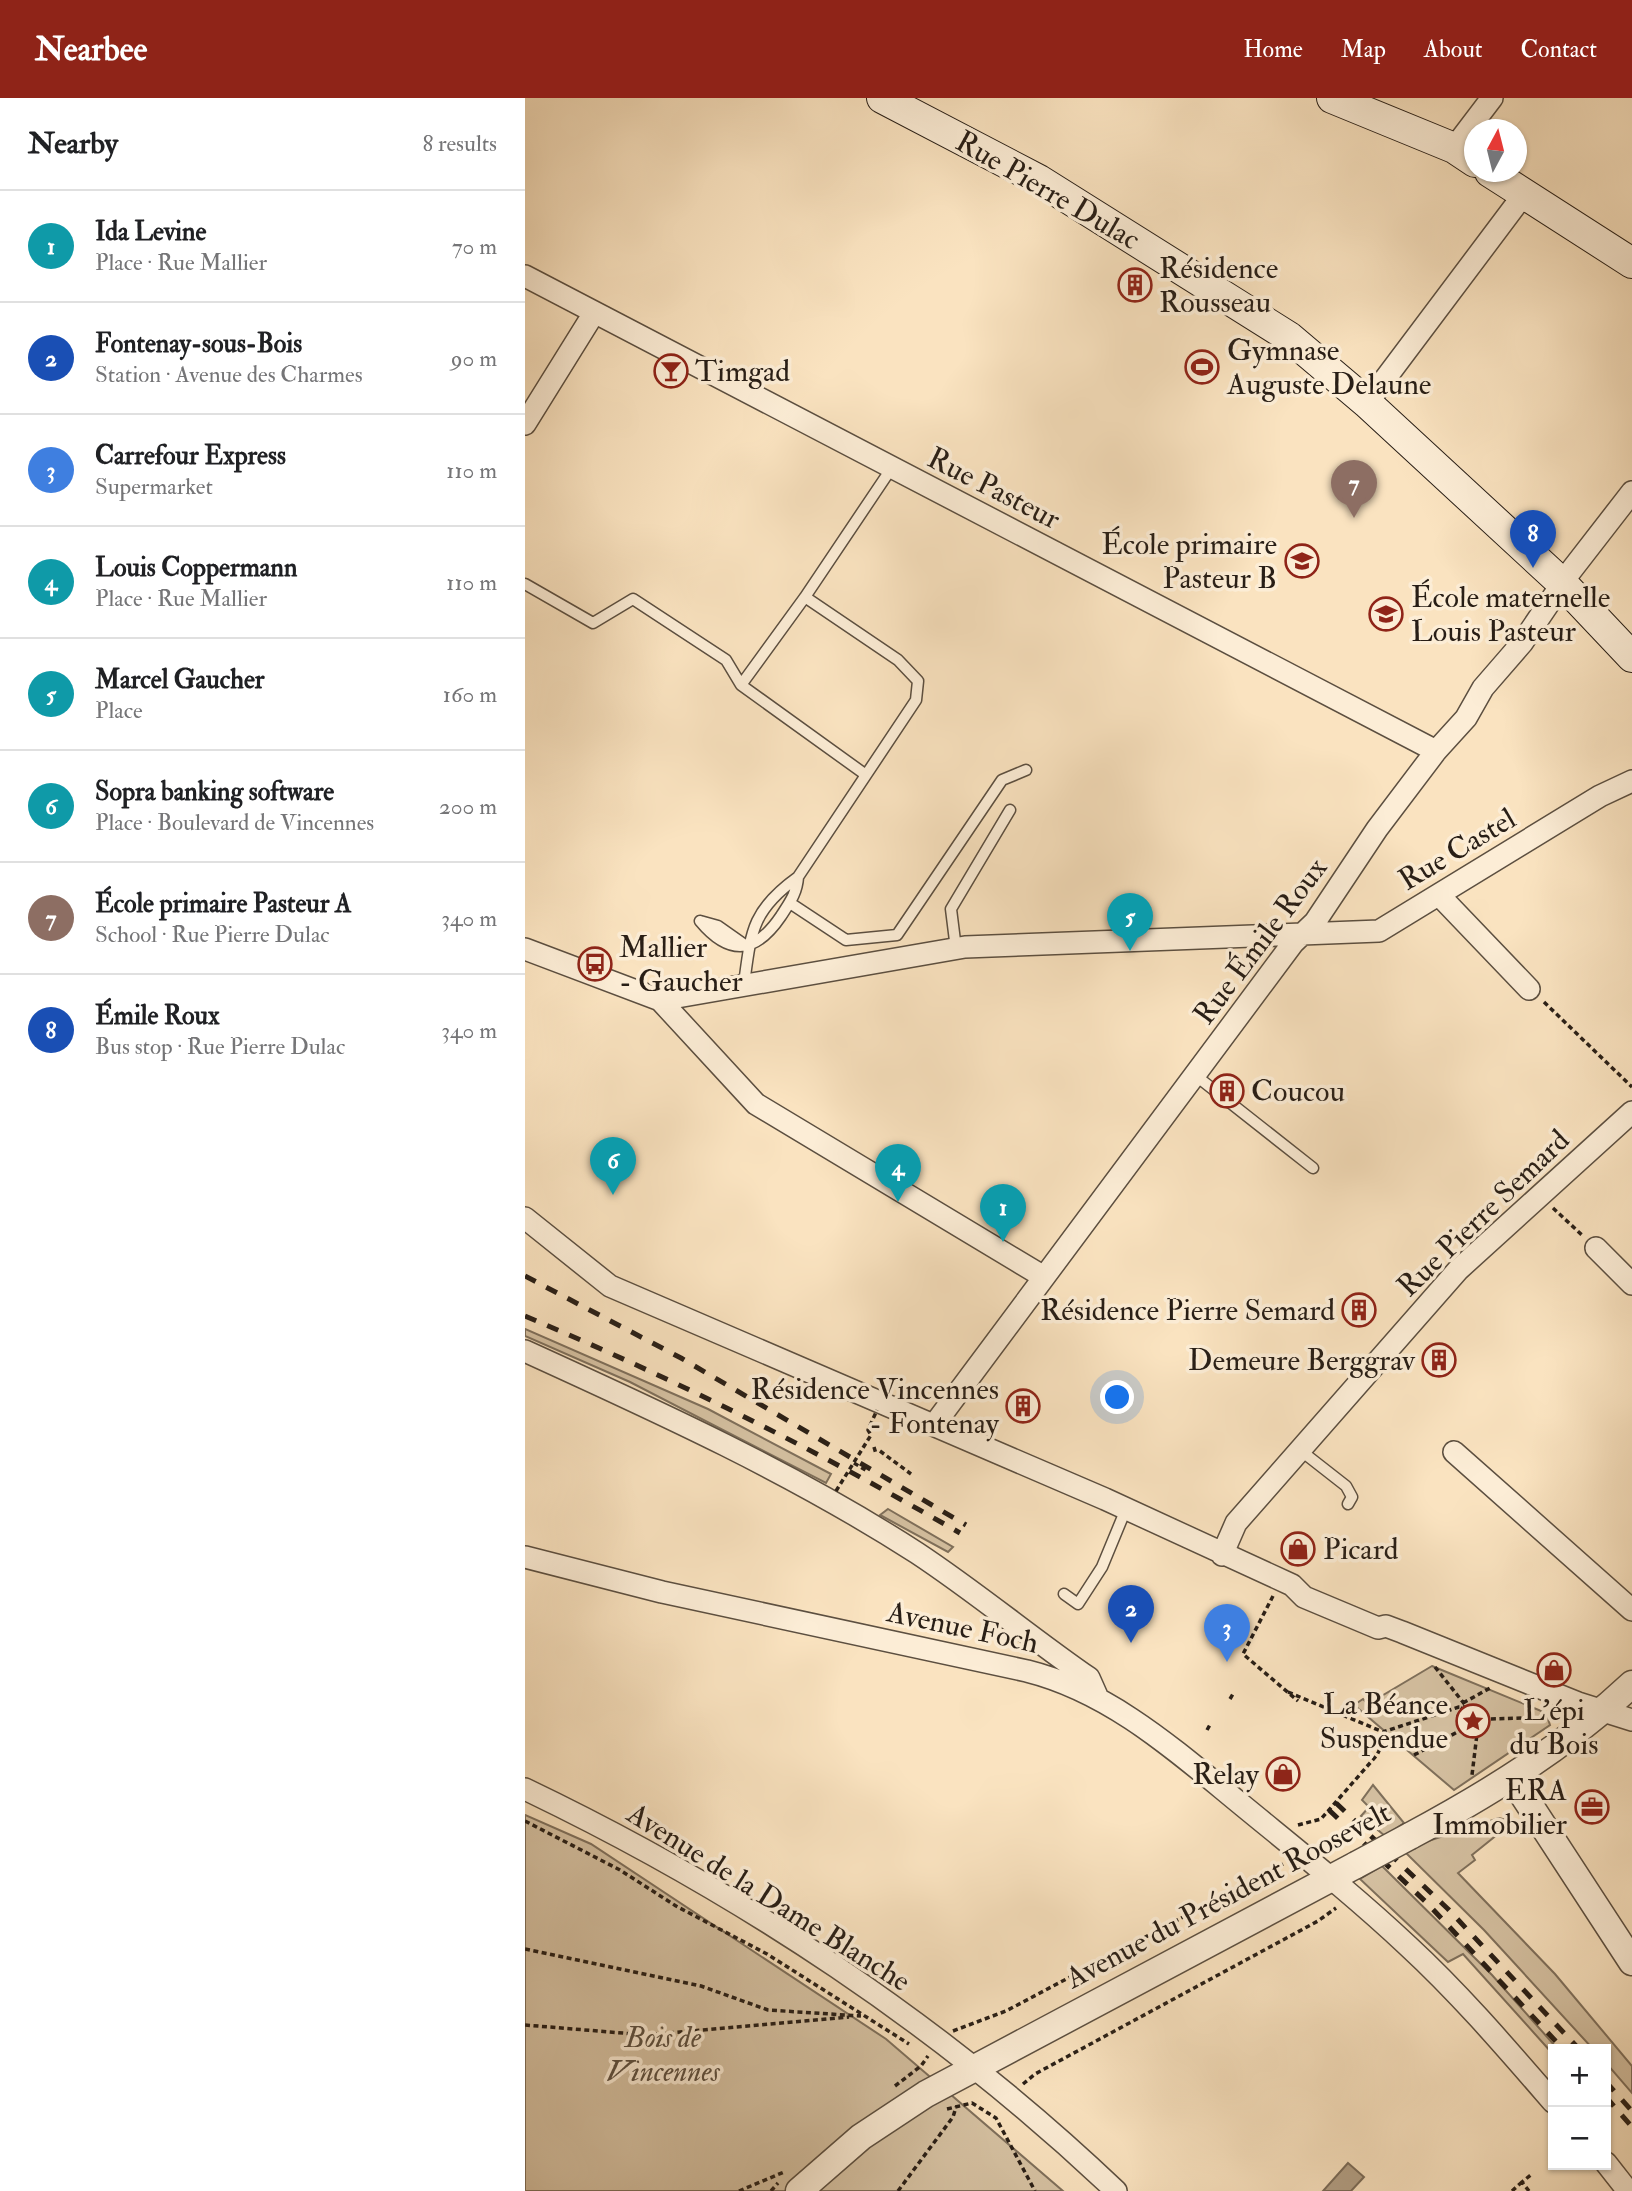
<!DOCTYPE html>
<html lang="en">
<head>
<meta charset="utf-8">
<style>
	body { margin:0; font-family:"IM FELL Double Pica",serif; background:#f6f6f6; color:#202124 }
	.controls { position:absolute; right:21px; bottom:21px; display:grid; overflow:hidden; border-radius:0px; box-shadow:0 2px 5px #0004 }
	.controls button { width:63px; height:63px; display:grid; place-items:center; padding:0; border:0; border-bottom:2px solid #e0e0e0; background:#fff; color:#202124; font:35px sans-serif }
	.compass { position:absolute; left:939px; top:21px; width:63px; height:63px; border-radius:50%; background:#fff; box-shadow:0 2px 5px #0004; rotate:7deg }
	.you { position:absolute; left:593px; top:1300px; width:24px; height:24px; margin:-18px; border:5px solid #fff; border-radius:50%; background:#1a73e8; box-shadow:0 0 0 10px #1a73e833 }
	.badge { display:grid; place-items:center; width:46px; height:46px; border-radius:50%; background:#8f2418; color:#fff; font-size:23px; font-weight:700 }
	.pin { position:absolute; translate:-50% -58px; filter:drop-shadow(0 2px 4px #0008) }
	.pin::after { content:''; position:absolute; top:37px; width:24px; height:21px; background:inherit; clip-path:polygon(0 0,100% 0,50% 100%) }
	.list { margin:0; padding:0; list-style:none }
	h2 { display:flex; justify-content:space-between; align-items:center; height:91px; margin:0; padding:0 28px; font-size:30px }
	h2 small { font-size:23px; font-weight:400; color:#757577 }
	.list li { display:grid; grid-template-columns:46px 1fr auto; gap:21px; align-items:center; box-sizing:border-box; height:112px; padding:0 28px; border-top:2px solid #e0e0e0 }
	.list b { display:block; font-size:26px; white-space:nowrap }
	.list p { margin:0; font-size:23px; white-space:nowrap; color:#757577 }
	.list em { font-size:23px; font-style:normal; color:#757577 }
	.map { position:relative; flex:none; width:1107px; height:2093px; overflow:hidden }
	header { display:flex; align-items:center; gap:42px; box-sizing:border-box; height:98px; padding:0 35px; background:#8f2418; color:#fff }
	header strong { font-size:33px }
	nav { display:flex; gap:38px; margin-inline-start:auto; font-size:24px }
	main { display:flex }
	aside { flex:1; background:#fff }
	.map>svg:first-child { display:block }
</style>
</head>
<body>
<header>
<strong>Nearbee</strong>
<nav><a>Home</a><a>Map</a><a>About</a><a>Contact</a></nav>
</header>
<main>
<aside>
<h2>Nearby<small>8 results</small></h2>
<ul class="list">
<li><span class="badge" style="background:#0f9aa8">1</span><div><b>Ida Levine</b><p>Place · Rue Mallier</p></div><em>70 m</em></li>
<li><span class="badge" style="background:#1a4fb4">2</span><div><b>Fontenay-sous-Bois</b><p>Station · Avenue des Charmes</p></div><em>90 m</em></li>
<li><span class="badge" style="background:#3f7fe0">3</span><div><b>Carrefour Express</b><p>Supermarket</p></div><em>110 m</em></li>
<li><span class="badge" style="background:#0f9aa8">4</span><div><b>Louis Coppermann</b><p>Place · Rue Mallier</p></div><em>110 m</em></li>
<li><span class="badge" style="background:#0f9aa8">5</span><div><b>Marcel Gaucher</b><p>Place</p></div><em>160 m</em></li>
<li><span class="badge" style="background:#0f9aa8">6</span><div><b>Sopra banking software</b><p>Place · Boulevard de Vincennes</p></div><em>200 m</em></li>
<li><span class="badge" style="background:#8d6e63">7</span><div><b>École primaire Pasteur A</b><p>School · Rue Pierre Dulac</p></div><em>340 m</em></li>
<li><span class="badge" style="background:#1a4fb4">8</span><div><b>Émile Roux</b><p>Bus stop · Rue Pierre Dulac</p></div><em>340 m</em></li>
</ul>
</aside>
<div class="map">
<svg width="1107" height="2093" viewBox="0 0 1107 2093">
	<rect width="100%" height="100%" fill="#fae3c0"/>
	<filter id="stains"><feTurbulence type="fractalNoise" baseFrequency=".00286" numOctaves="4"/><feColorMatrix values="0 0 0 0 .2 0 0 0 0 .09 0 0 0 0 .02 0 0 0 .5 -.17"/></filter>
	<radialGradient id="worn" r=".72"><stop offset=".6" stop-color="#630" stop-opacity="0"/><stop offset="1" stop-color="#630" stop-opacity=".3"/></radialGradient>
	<!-- green -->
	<path fill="#d6c2a3" stroke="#7f705c" stroke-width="2" d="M0,1231L183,1311L306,1376L301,1385L105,1284L0,1238Z
		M363,1411L428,1449L423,1454L355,1417Z
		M907,1568L1021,1615L1025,1627L929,1692L829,1607L838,1601L843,1606Z
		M848,1687L879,1725L860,1738L836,1718L844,1709L837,1702Z
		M0,1717L66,1746L361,1941L538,2093H0Z
		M974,1720L988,1724L947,1757L950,1762L933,1775L1030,1876L1107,1968V1995L1081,1965V1951H1068L959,1832L881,1755L900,1744Z
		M857,1768L967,1877L1031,1949L1027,1955L938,1856L923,1864L835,1781Z"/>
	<!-- water -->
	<path fill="#b3a086" stroke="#7b6c59" stroke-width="2" d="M823,2065L839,2079L826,2093H798Z"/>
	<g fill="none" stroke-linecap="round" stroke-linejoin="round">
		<defs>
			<path id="service" d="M0,486L68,525L108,501L201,562L216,587L341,677
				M216,587L280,499L366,371
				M265,805L321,842L372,837L477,682L501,672
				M175,823C205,859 231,855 256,818C265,804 272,795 273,779
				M175,823L193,828L220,847
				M431,851L426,811L485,712
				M219,886C226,833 227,812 273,779L391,602L393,583L373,562L280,499
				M670,977L788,1070
				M775,1352L821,1388L827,1399L823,1406
				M539,1496L553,1506L577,1469L601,1411"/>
			<path id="minor" d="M929,50L967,0
				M0,178L911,653
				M842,305L999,96
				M0,326L69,215
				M914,797L1004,891
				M0,851L135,902L440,849L854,833L1075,698L1107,683
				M135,902L231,1006L519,1179
				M0,1120L85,1188L580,1401L767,1487L779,1499L853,1530L861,1528L877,1534L1053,1605L1107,1622
				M1071,1150L1107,1186
				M0,1253C134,1314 268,1375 392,1455C451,1494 506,1540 564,1580L572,1598
				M409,1327L768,845L790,824L852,731L911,653L941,620L958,590L997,545L1045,474L1107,394
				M929,1354L1107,1512
				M697,1457L711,1425L933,1172L1107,1014
				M0,1459L137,1494L502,1573C586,1594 651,1653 717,1707C773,1753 830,1798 883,1848C935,1896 982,1951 1028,2004
				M0,1691C215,1794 419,1929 591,2093
				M1081,2065L1103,2093"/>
			<path id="tertiary" d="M987,1680L1107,1864
				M885,1738C965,1695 1041,1648 1107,1586
				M274,2093L336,2039L401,1996L831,1767"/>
			<path id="secondary" d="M357,0L514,82L764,239L842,305L1038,486L1107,559
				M807,0L929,50L950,64
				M965,74L1107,165"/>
		</defs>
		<!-- service casing -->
		<use href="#service" stroke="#5c4f40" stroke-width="13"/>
		<!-- minor casing -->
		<use href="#minor" stroke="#5c4f40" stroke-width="24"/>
		<!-- tertiary casing -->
		<use href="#tertiary" stroke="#5c4f40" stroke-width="29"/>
		<!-- secondary casing -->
		<use href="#secondary" stroke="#281e16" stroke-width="32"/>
		<!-- path -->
		<path stroke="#281e16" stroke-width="3.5" stroke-dasharray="5 3.5" stroke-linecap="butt" d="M1019,904L1107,989
			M1028,1110L1058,1138
			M349,1349L351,1356
			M355,1353L386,1376
			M329,1365L342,1373
			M748,1498L718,1556L773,1603
			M910,1569L941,1608
			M763,1594L858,1634L934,1609H953L962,1621L1035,1619
			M705,1601L708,1596
			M938,1605L965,1590
			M938,1631L952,1636L947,1677
			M682,1632L686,1625
			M952,1636L960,1631L962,1621
			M889,1657L938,1631L933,1618L938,1609
			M0,1723L95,1772L151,1808L242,1856L384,1946
			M773,1727L796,1721L852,1657L860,1640L858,1634
			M0,1851L176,1888L243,1912L336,1918
			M0,1927L121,1937L324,1919
			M428,1933L481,1913L758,1766
			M498,1986L510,1976L793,1823L811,1810
			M370,1988L396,1968L403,1958
			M422,2011L447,2005L471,2020L510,2093
			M214,2093L259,2074
			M246,2093L253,2085
			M373,2093L428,2019L431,2009
			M987,2093L997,2084
			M1004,2093L997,2084L1007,2076"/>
		<!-- service -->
		<use href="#service" stroke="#fcedd6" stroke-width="10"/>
		<!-- minor -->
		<use href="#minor" stroke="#fcedd6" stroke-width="21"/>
		<!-- tertiary -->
		<use href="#tertiary" stroke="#fcedd6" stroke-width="26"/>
		<!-- secondary -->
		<use href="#secondary" stroke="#fcedd6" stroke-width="30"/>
		<!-- rail -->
		<path stroke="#281e16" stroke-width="5" stroke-dasharray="12 12" stroke-linecap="butt" d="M0,1178L156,1260L441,1427
			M0,1218C154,1283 291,1352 435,1435
			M811,1705L923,1811L1054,1951
			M804,1712L903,1806L1038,1951
			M1081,1984L1107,2013
			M1081,1999L1107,2029"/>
		<defs>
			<path id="tertiary-bridge" d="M831,1767L885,1738"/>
		</defs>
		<!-- tertiary-bridge casing -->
		<use href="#tertiary-bridge" stroke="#5c4f40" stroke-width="29" stroke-linecap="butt"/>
		<!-- path-bridge -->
		<path stroke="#281e16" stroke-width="3.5" stroke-dasharray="5 3.5" stroke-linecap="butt" d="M311,1393L346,1337L343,1332L352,1312"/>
		<!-- tertiary-bridge -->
		<use href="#tertiary-bridge" stroke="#fcedd6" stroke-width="26"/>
	</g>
	<!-- icons -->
	<defs>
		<symbol id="building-ring" viewBox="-11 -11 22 22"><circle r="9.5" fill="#fcedd6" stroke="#8f2418" stroke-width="1.5"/><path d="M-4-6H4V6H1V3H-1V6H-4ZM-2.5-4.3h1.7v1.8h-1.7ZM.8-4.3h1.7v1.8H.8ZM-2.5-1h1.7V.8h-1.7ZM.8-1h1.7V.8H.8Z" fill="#8f2418"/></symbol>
		<symbol id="stadium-ring" viewBox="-11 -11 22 22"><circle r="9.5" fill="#fcedd6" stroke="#8f2418" stroke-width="1.5"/><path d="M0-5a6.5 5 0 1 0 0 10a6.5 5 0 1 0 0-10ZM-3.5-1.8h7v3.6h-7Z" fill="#8f2418"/></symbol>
		<symbol id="bar-ring" viewBox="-11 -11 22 22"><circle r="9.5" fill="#fcedd6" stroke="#8f2418" stroke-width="1.5"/><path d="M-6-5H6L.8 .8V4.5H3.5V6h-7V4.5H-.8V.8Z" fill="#8f2418"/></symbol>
		<symbol id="school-ring" viewBox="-11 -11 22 22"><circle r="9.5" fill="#fcedd6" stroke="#8f2418" stroke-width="1.5"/><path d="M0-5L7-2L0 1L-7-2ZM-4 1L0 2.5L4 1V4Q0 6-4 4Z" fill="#8f2418"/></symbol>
		<symbol id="bus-ring" viewBox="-11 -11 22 22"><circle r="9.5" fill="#fcedd6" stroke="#8f2418" stroke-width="1.5"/><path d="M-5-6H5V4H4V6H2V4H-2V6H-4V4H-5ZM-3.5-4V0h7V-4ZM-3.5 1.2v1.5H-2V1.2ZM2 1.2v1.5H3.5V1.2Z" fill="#8f2418"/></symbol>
		<symbol id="shop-ring" viewBox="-11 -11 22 22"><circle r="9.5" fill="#fcedd6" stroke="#8f2418" stroke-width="1.5"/><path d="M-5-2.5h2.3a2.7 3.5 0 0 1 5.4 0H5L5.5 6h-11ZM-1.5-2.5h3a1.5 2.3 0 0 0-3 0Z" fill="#8f2418"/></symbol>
		<symbol id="sight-ring" viewBox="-11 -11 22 22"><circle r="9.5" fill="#fcedd6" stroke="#8f2418" stroke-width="1.5"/><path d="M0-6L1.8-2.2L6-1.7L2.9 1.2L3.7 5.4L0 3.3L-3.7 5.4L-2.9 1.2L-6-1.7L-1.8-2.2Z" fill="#8f2418"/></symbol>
		<symbol id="office-ring" viewBox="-11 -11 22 22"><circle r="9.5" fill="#fcedd6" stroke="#8f2418" stroke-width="1.5"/><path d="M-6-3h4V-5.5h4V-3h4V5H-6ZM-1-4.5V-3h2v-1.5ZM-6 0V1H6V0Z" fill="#8f2418"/></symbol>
	</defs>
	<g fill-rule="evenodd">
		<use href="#building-ring" x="591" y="168" width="38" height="38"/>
		<use href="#stadium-ring" x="658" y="250" width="38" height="38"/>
		<use href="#bar-ring" x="127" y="254" width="38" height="38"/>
		<use href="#school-ring" x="758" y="444" width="38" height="38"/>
		<use href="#school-ring" x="842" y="497" width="38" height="38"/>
		<use href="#bus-ring" x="51" y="847" width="38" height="38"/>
		<use href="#building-ring" x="683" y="974" width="38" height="38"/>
		<use href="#building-ring" x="815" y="1193" width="38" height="38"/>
		<use href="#building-ring" x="895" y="1243" width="38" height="38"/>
		<use href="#building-ring" x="479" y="1289" width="38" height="38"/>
		<use href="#shop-ring" x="754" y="1432" width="38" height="38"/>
		<use href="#shop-ring" x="1010" y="1553" width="38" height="38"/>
		<use href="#sight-ring" x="929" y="1604" width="38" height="38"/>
		<use href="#shop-ring" x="739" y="1657" width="38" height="38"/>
		<use href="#office-ring" x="1048" y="1690" width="38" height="38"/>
	</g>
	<g text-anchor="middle" stroke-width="7" stroke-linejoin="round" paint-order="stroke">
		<!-- street labels -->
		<g font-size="30" fill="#281e16" stroke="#fcedd6">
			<text transform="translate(523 92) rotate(30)" y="10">Rue Pierre Dulac</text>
			<text transform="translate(469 390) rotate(27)" y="10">Rue Pasteur</text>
			<text transform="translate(932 751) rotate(-31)" y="10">Rue Castel</text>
			<text transform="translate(735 843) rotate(-53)" y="10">Rue Émile Roux</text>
			<text transform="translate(958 1115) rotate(-44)" y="10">Rue Pierre Semard</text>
			<text transform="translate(438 1529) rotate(12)" y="10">Avenue Foch</text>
			<text transform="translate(703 1797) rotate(-28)" y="10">Avenue du Président Roosevelt</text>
			<text transform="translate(244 1799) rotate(32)" y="10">Avenue de la Dame Blanche</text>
		</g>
		<!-- poi labels -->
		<g font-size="30" fill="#281e16" stroke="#fcedd6" text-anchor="start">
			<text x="634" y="180">Résidence<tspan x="634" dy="34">Rousseau</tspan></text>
			<text x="702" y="262">Gymnase<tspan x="702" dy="34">Auguste Delaune</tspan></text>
			<text x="170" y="283">Timgad</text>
			<text x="752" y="456" text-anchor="end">École primaire<tspan x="752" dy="34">Pasteur B</tspan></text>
			<text x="886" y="509">École maternelle<tspan x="886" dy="34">Louis Pasteur</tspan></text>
			<text x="94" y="859">Mallier<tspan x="94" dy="34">- Gaucher</tspan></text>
			<text x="726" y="1003">Coucou</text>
			<text x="810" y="1222" text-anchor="end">Résidence Pierre Semard</text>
			<text x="890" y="1272" text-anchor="end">Demeure Berggrav</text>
			<text x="474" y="1301" text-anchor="end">Résidence Vincennes<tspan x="474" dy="34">- Fontenay</tspan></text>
			<text x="798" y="1461">Picard</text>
			<text x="923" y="1616" text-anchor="end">La Béance<tspan x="923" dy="34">Suspendue</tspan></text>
			<text x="1029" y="1622" text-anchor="middle">L'épi<tspan x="1029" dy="34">du Bois</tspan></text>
			<text x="734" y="1686" text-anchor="end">Relay</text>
			<text x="1042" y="1702" text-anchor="end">ERA<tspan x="1042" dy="34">Immobilier</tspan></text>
		</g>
		<!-- park labels -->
		<g font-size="30" font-style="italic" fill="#5c4f40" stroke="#fcedd6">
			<text x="138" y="1949">Bois de<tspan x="138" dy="34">Vincennes</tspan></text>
		</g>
	</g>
	<rect width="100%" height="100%" filter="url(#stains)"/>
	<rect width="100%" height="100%" fill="url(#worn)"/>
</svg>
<div class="controls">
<button>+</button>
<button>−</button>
</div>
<svg class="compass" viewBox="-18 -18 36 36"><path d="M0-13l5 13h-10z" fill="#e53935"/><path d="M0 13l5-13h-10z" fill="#757577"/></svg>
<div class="you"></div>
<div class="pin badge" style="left:478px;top:1144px;background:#0f9aa8">1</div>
<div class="pin badge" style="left:606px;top:1545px;background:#1a4fb4">2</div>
<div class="pin badge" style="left:702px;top:1564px;background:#3f7fe0">3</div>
<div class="pin badge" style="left:373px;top:1104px;background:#0f9aa8">4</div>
<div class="pin badge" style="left:605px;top:853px;background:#0f9aa8">5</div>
<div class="pin badge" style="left:88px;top:1097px;background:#0f9aa8">6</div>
<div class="pin badge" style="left:829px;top:420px;background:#8d6e63">7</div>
<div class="pin badge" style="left:1008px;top:470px;background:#1a4fb4">8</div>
</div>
</main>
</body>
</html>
